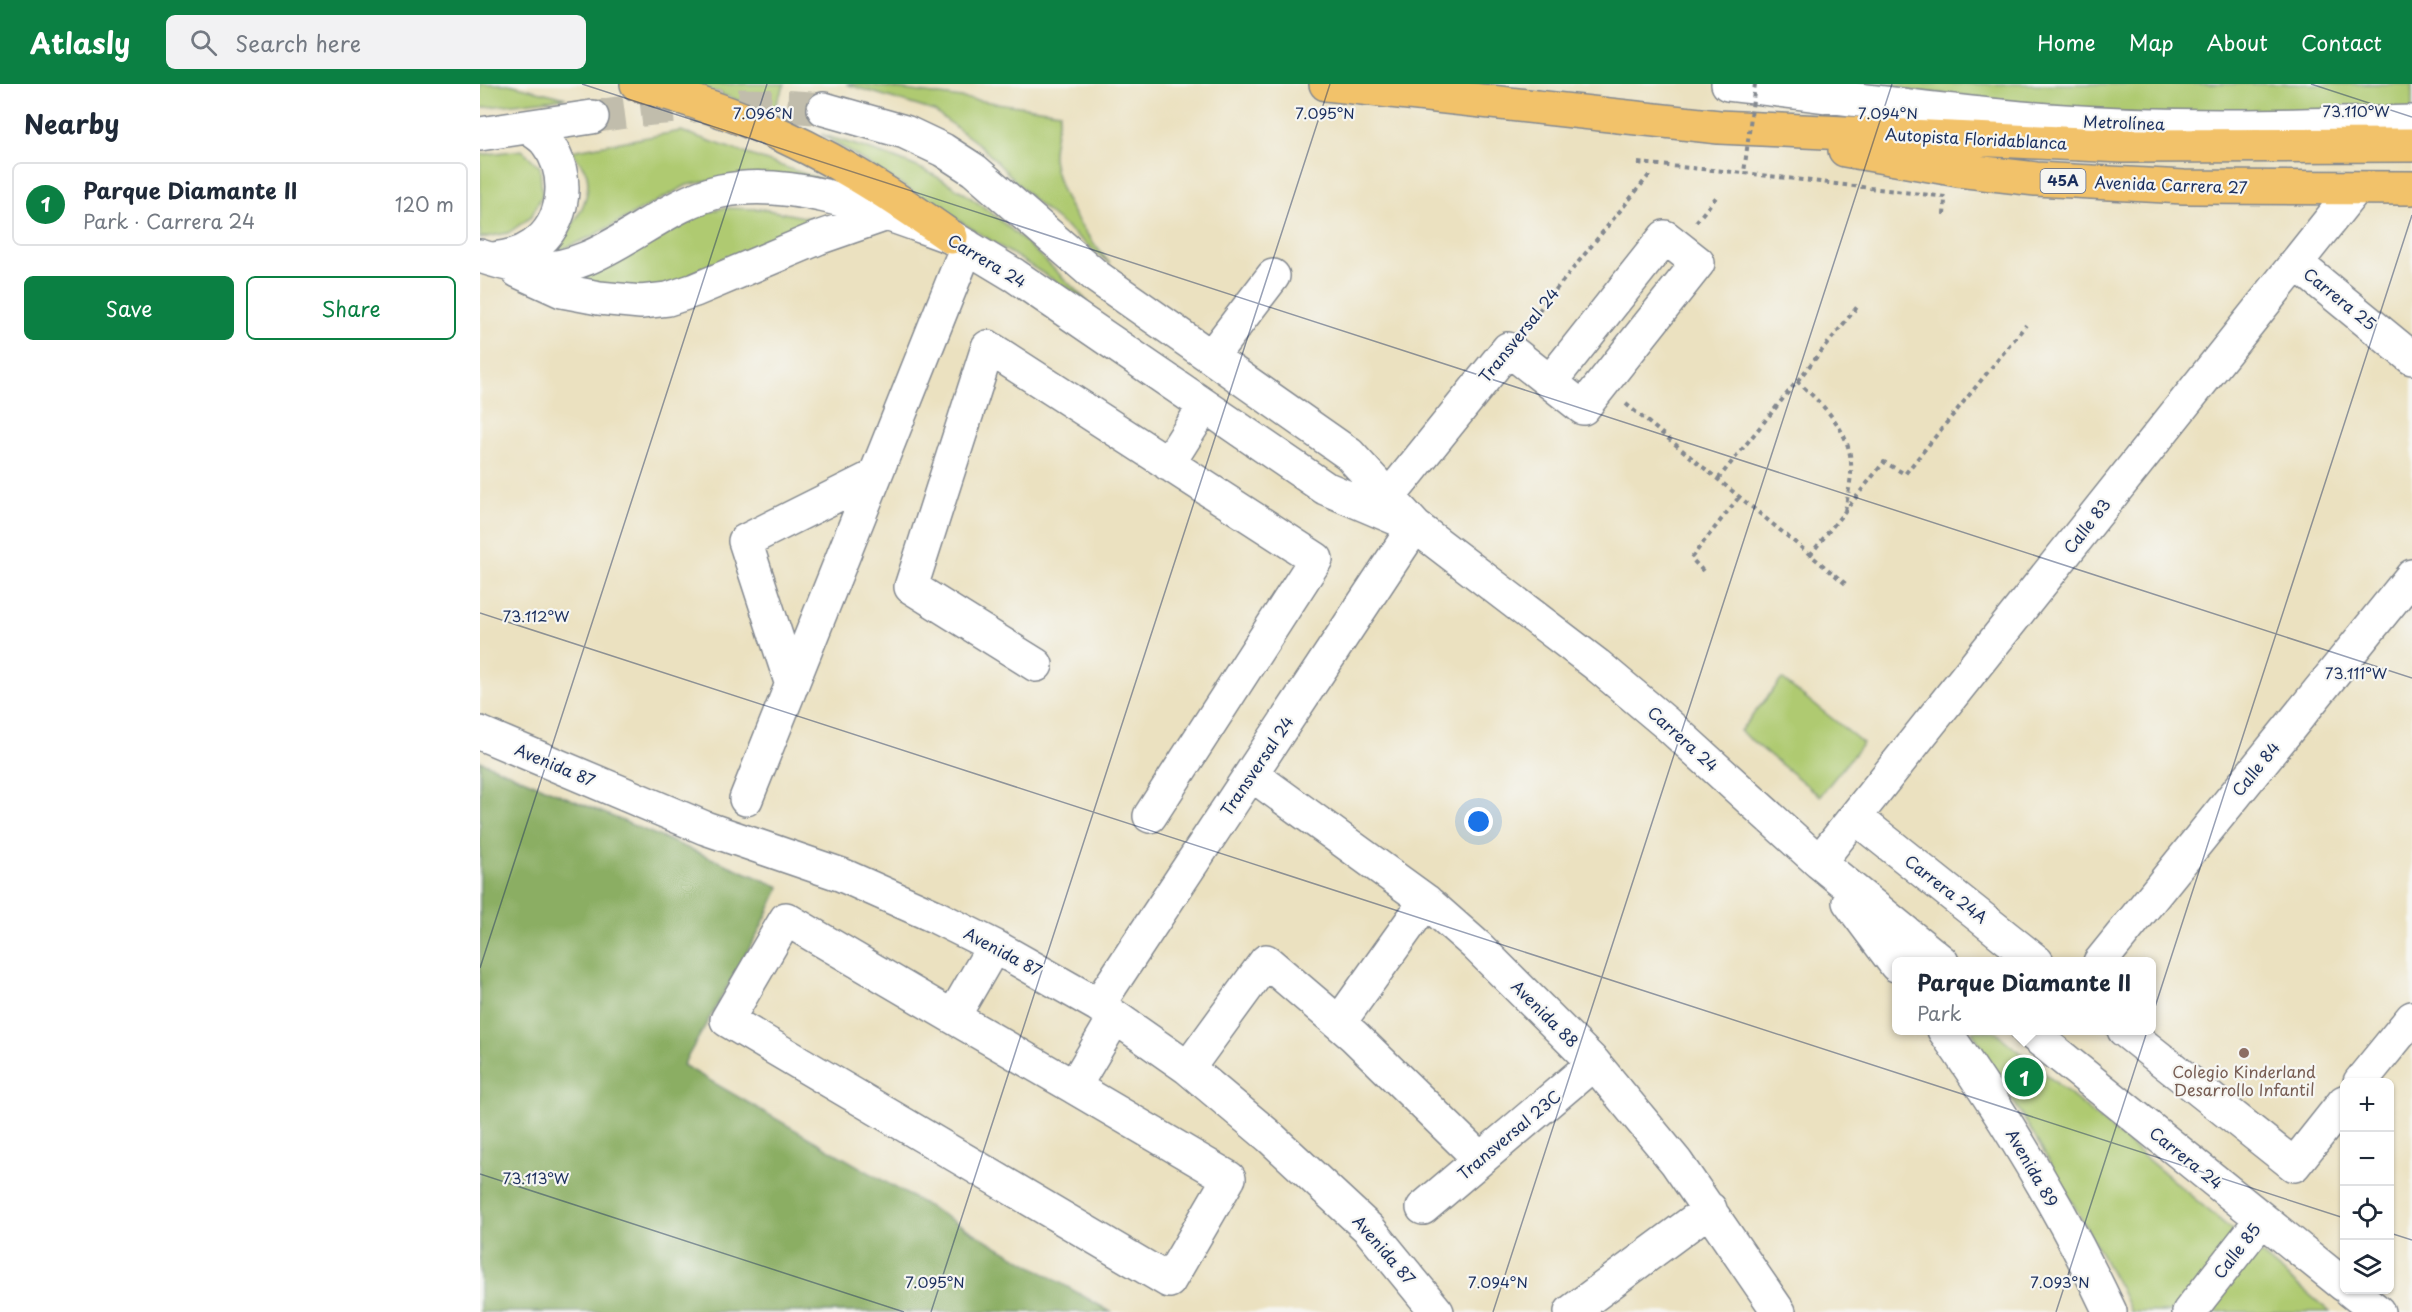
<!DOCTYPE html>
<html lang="en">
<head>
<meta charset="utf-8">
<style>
	body { margin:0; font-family:"Playpen Sans",sans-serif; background:#f2f2f3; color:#1f2937 }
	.controls { position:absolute; right:18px; bottom:18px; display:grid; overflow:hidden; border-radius:9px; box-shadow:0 2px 4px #0004 }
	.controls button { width:54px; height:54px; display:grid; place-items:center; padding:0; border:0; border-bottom:2px solid #e0e1e3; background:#fff; color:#1f2937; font:30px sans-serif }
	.you { position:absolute; left:999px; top:738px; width:21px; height:21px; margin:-15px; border:4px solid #fff; border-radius:50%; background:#1a73e8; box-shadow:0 0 0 9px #1a73e833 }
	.badge { display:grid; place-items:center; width:39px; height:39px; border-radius:50%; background:#0b8043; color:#fff; font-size:20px; font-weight:700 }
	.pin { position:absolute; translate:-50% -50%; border:3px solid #fff; box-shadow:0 2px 6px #0006 }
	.popup { position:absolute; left:1412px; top:873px; width:264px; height:78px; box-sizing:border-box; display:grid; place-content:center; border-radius:9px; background:#fff; filter:drop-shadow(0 2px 4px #0005); font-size:20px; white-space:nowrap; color:#747a83 }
	.popup b { font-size:22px; color:#1f2937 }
	.popup::after { content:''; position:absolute; left:50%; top:100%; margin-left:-12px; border:12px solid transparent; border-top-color:#fff }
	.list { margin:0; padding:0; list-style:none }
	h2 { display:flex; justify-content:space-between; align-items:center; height:78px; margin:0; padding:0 24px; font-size:26px }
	h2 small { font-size:20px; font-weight:400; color:#747a83 }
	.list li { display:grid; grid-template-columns:39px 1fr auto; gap:18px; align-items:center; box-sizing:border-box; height:84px; margin:0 12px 12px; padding:0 12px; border:2px solid #e0e1e3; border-radius:9px }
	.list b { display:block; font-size:22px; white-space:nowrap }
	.list p { margin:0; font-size:20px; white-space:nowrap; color:#747a83 }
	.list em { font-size:20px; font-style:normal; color:#747a83 }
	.actions { display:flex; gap:12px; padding:18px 24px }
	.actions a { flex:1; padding:14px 0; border:2px solid #0b8043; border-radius:9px; text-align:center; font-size:21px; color:#0b8043 }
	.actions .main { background:#0b8043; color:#fff }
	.icon { flex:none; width:33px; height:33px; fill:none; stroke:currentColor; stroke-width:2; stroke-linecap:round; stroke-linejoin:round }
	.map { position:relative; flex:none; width:1932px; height:1228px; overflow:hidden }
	header { display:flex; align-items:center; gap:36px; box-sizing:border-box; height:84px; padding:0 30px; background:#0b8043; color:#fff }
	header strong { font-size:28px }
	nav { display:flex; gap:33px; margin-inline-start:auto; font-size:21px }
	.search { width:420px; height:54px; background:#f2f2f3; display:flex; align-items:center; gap:15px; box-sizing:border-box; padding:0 21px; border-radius:9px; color:#747a83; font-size:22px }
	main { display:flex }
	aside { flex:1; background:#fff }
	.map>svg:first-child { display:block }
</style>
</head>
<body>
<header>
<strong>Atlasly</strong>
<div class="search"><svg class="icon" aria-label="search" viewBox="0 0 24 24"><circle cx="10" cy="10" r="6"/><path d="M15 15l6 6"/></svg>Search here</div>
<nav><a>Home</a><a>Map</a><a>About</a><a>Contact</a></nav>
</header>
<main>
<aside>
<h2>Nearby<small></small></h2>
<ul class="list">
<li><span class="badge">1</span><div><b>Parque Diamante II</b><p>Park · Carrera 24</p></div><em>120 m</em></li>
</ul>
<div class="actions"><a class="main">Save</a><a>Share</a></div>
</aside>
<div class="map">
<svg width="1932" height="1228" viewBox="0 0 1932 1228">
	<rect width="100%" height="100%" fill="#f6f6f2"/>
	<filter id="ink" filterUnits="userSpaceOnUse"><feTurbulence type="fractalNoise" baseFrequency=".0167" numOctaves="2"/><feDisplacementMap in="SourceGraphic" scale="12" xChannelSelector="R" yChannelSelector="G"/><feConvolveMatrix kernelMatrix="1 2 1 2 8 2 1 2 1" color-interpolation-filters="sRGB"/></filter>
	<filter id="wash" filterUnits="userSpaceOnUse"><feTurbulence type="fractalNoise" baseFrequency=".008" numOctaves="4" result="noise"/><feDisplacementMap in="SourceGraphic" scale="24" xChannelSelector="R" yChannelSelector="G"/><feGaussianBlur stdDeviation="1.35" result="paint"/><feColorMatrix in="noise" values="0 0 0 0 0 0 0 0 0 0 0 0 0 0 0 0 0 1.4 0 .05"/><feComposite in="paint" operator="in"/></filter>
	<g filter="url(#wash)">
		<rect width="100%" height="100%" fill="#ebe1c0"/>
		<!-- green -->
		<path fill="#afca71" stroke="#657c68" stroke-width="1.5" d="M0,0H29L86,14L0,24Z
			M211,0H305L292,28Z
			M366,0H383L580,28C578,42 572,60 573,74C578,114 605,149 630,180L556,118L501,62L454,27Z
			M1375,0H1932V27L1652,31Z
			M201,47L374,107L245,94L207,101L113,152L73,169C87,147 113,120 107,91C105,83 96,74 91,67Z
			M341,50C377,62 415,72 450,89C511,120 558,170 607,217Z
			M42,66L60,83L62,111L51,133L28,149L0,154V71Z
			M243,124L282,125L356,139L176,207L90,199L209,134Z
			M1302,595L1383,659L1340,712L1260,647Z
			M1492,947H1514L1850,1228H1651L1640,1204L1569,1077Z"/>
		<!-- forest -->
		<path fill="#8bae63" stroke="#536e60" stroke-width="1.5" d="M0,677L300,803L280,845L203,981L631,1228H0Z"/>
	</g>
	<g filter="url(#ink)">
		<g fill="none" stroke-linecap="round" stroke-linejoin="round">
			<!-- minor-tunnel -->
			<path stroke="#c1bdac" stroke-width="33" stroke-dasharray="33 16" stroke-linecap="butt" d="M112,33C190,20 265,18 344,25"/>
			<defs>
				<path id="minor" d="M1248,0C1355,12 1461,28 1568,36C1689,45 1811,42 1932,38
					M344,25L425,48L463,66L494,86L617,193L869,370L935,442L1117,581L1186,639L1339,778L1462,878
					M0,50L112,33
					M0,172C15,177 32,182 49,184C118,192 175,121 241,107C315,92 401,128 471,153L534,191L845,404L925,438
					M13,175C28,173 40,171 53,162C86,140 91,90 67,59C63,53 55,49 50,44
					M1816,179L1932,274
					M38,187L82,207L119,214L161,218L188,215L215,206L338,154L407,130
					M731,273L793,192
					M688,380L724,323
					M908,414L1028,265L1103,324L1218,179L1185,153L1070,298
					M556,581L431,503L508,263L836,475L670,732
					M312,601L265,457L395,392
					M0,649L225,744L362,791L454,832L514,862L618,921L708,984L790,1053L889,1145L957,1228
					M771,690L946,817L997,862L1114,979L1196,1078L1299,1228
					M266,715L487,162
					M1375,733L1557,878
					M1339,778L1875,105
					M1369,818L1416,881
					M514,862L473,933L306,835L247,936L689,1197L749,1094L594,1003L635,933
					M1620,878L1932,492
					M618,921L935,442
					M473,933L594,1003
					M859,939L946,817
					M1464,946C1527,1036 1584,1130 1630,1228
					M1548,946L1864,1201
					M1644,946L1814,1081L1864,1018
					M708,984L786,877L874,952L1000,1075
					M1880,998L1932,934
					M943,1124L1114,979
					M1870,1206L1898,1228
					M1091,1228L1230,1125
					M1709,1228L1782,1135"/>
				<path id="highway" d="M157,0C197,12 237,24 275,40C346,68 409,109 471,153
					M846,0L1239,43L1643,62L1932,61
					M1365,66L1478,86L1556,95L1704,103L1932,104"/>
			</defs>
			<!-- minor casing -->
			<use href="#minor" stroke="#83888f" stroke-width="36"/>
			<!-- highway casing -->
			<use href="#highway" stroke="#83888f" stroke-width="36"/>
			<!-- path -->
			<path stroke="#83888f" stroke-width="4" stroke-dasharray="4.5 4.5" stroke-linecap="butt" d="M1158,79L1264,89
				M1464,131L1465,116
				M1216,138L1238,111
				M1047,241L1170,90
				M1317,297C1345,323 1374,349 1371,390C1370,402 1367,415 1365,427
				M1146,320L1367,501
				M1238,395L1378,222
				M1330,471L1404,378L1425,390L1546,241
				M1223,487L1211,474L1259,413"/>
			<!-- minor -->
			<use href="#minor" stroke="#fff" stroke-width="33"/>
			<!-- highway -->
			<use href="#highway" stroke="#f2c26a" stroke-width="33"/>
			<!-- path-bridge -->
			<path stroke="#83888f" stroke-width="4" stroke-dasharray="4.5 4.5" stroke-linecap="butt" d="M1275,0L1264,89L1466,113"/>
		</g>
	</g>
	<!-- ticks -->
	<path fill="none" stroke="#1b2f5e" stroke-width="1.5" stroke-opacity="0.45" d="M102,0L1932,594M1831,0L1932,33M0,529L1864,1134M0,884L287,0M0,1090L424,1228M1910,1149L1932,1156M451,1228L850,0M1013,1228L1412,0M1576,1228L1932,131"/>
	<!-- markers -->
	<circle fill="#8d6e63" stroke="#f6f6f2" stroke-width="2" cx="1764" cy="969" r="6"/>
	<g text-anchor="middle" stroke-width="4.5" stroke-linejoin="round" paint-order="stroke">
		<!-- shield labels -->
		<rect fill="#f6f6f2" stroke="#5d6b8a" stroke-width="1.5" x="1560.5" y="85" width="45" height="24" rx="4.5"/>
		<g font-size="15" font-weight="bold" fill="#1b2f5e">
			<text x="1583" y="102">45A</text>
		</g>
		<!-- street labels -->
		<g font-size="16" fill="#1b2f5e" stroke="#f6f6f2">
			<text transform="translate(1644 39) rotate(2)" y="6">Metrolínea</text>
			<text transform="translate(1496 55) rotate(3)" y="6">Autopista Floridablanca</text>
			<text transform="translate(1691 101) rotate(2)" y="6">Avenida Carrera 27</text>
			<text transform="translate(507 177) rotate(31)" y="6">Carrera 24</text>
			<text transform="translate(1860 215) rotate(39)" y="6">Carrera 25</text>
			<text transform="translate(1039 251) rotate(-51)" y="6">Transversal 24</text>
			<text transform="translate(1607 442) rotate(-52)" y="6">Calle 83</text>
			<text transform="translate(1203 655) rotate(42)" y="6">Carrera 24</text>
			<text transform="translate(75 681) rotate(23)" y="6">Avenida 87</text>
			<text transform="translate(777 682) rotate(-56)" y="6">Transversal 24</text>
			<text transform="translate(1776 685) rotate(-51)" y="6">Calle 84</text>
			<text transform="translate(1466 805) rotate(38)" y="6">Carrera 24A</text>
			<text transform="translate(523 868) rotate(28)" y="6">Avenida 87</text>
			<text transform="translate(1065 930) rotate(45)" y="6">Avenida 88</text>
			<text transform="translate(1029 1051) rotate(-40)" y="6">Transversal 23C</text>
			<text transform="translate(1706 1074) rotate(39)" y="6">Carrera 24</text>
			<text transform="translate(1552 1084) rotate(60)" y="6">Avenida 89</text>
			<text transform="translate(904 1166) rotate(49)" y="6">Avenida 87</text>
			<text transform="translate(1757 1167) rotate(-52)" y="6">Calle 85</text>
		</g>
		<!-- education labels -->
		<g font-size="16" fill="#785e54" stroke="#f6f6f2">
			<text x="1764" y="994">Colegio Kinderland<tspan x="1764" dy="18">Desarrollo Infantil</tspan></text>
		</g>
	</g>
	<g font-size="15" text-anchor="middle" fill="#1b2f5e" stroke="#f6f6f2" stroke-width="4.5" stroke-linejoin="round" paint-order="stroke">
		<text x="1876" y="33">73.110°W</text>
		<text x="283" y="35">7.096°N</text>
		<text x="845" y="35">7.095°N</text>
		<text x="1408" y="35">7.094°N</text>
		<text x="56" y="538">73.112°W</text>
		<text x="1876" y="595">73.111°W</text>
		<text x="56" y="1100">73.113°W</text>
		<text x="455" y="1204">7.095°N</text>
		<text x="1018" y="1204">7.094°N</text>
		<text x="1580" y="1204">7.093°N</text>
	</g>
</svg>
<div class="controls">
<button>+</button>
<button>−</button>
<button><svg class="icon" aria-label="locate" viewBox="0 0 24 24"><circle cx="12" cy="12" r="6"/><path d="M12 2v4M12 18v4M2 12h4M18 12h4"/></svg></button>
<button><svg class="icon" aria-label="layers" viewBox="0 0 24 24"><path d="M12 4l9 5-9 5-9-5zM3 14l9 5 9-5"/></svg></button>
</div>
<div class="you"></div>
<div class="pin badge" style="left:1544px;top:993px">1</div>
<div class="popup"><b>Parque Diamante II</b>Park</div>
</div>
</main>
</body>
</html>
